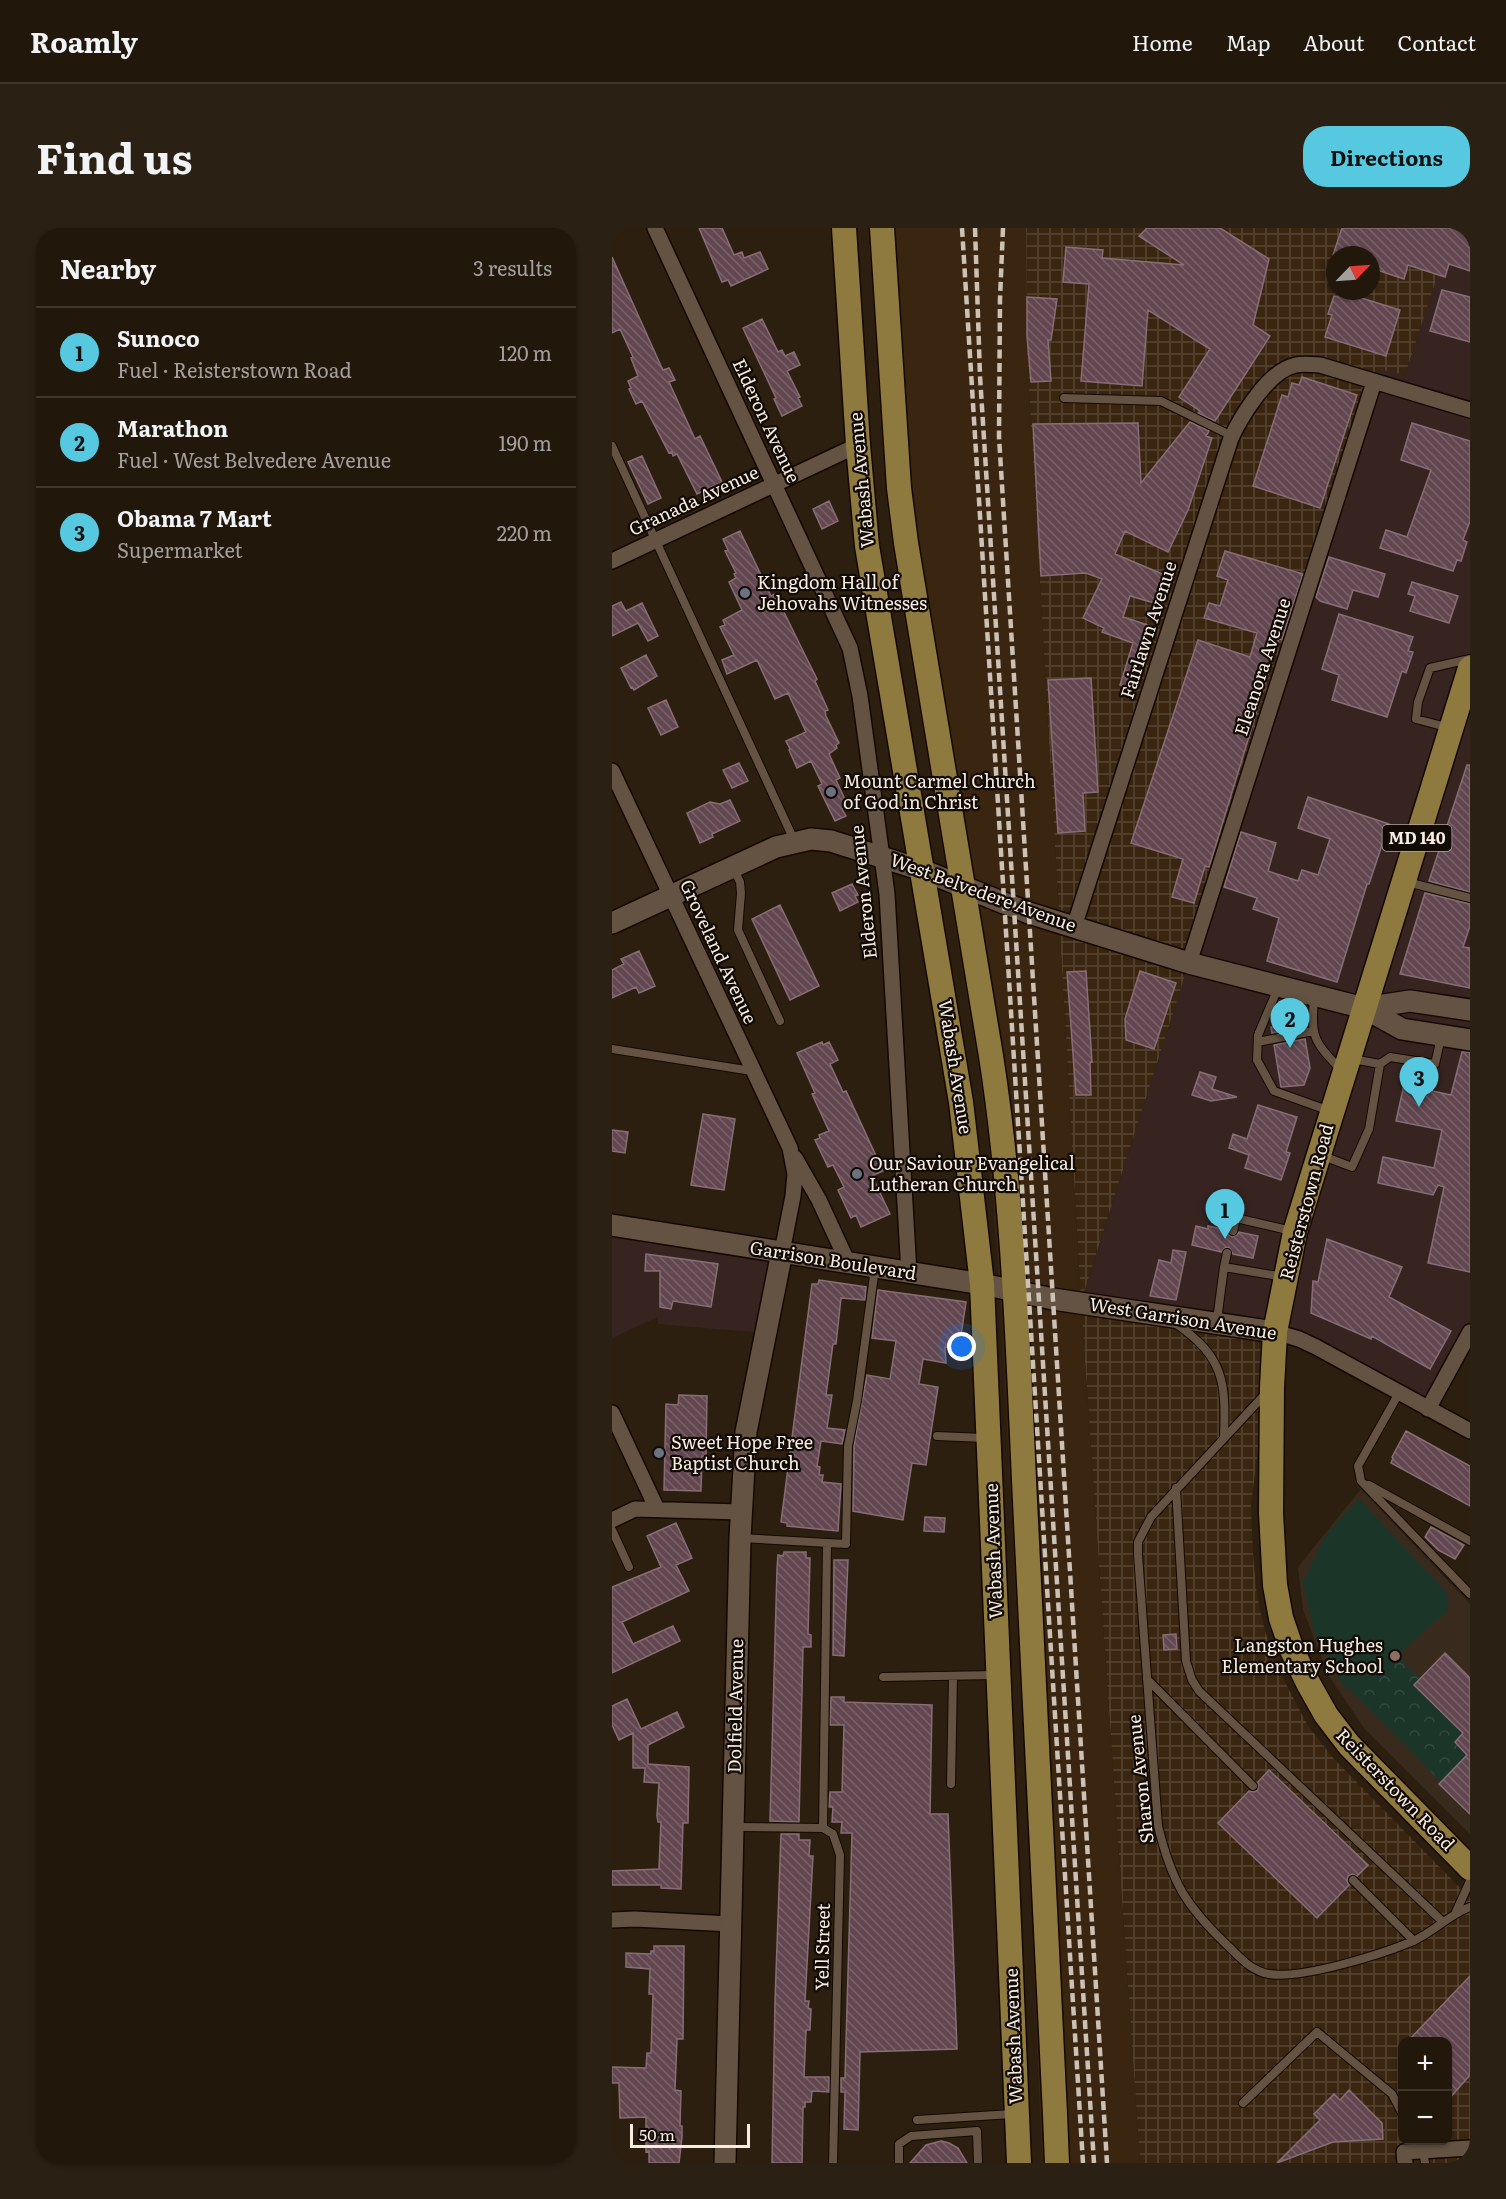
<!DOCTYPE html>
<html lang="en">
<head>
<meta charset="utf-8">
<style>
	body { margin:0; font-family:Literata,serif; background:#2a2014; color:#f1f3f6 }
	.controls { position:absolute; right:18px; bottom:18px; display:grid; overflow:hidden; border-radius:12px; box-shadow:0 2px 4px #0004 }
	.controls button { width:54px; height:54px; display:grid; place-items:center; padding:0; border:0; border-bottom:2px solid #3f362c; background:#22170b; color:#f1f3f6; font:30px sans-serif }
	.compass { position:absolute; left:714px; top:18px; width:54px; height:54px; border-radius:50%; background:#22170b; box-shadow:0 2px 4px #0004; rotate:65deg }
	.scale { position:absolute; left:18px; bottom:15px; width:120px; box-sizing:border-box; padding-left:6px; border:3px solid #f6ece2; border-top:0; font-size:16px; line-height:21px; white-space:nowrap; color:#f6ece2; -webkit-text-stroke:4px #110a05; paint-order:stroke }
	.you { position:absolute; left:350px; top:1119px; width:21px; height:21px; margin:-15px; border:4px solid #fff; border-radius:50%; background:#1a73e8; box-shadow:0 0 0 9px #1a73e833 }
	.badge { display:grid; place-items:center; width:39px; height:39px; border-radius:50%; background:#56c9e0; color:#111; font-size:20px; font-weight:700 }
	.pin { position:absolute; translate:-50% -50px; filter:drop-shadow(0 2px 3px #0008) }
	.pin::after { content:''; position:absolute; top:32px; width:21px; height:18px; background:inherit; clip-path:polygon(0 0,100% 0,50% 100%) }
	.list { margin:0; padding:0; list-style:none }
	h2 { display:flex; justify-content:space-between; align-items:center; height:78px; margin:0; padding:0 24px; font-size:26px }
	h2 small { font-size:20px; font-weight:400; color:#a29f9d }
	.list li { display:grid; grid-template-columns:39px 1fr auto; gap:18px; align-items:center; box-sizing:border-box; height:90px; padding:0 24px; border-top:2px solid #3f362c }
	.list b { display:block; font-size:22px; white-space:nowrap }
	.list p { margin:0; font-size:20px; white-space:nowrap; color:#a29f9d }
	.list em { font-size:20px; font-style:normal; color:#a29f9d }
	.map { position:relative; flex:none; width:858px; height:1935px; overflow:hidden; border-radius:24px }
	header { display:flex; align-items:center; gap:36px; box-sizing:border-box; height:84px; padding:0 30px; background:#22170b; border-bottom:2px solid #3f362c }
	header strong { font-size:28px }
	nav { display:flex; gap:33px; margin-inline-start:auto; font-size:21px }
	.intro { display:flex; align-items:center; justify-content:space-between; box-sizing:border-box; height:144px; padding:0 36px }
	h1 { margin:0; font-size:42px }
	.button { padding:15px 27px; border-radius:24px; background:#56c9e0; color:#111; font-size:21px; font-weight:700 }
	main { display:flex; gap:36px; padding:0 36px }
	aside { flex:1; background:#22170b; border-radius:24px; box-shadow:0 2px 4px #0004 }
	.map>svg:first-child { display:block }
</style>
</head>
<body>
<header>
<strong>Roamly</strong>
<nav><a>Home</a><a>Map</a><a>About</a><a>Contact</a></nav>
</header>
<div class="intro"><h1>Find us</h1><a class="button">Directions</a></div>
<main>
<aside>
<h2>Nearby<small>3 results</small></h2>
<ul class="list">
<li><span class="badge">1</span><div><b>Sunoco</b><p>Fuel · Reisterstown Road</p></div><em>120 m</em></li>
<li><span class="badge">2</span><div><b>Marathon</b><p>Fuel · West Belvedere Avenue</p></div><em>190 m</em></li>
<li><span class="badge">3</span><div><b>Obama 7 Mart</b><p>Supermarket</p></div><em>220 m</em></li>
</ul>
</aside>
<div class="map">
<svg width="858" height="1935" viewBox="0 0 858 1935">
	<defs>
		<pattern id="industrial-grid" width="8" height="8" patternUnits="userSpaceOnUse" patternTransform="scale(1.5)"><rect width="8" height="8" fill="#392510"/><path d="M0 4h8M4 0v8" fill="none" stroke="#564532"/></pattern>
		<pattern id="park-crowns" width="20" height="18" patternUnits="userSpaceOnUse" patternTransform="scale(1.5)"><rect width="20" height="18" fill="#1c3529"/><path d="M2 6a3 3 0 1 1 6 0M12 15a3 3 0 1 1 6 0" fill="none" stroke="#32493e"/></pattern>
		<pattern id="building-back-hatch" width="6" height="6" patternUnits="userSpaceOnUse" patternTransform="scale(1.5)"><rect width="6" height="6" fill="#624750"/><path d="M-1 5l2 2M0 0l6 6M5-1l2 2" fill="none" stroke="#796269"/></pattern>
	</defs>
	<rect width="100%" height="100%" fill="#2d1f0f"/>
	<!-- commercial -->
	<path fill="#372421" d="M841,0H858V1097L813,1180L689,1114L469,1075L766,140L793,147Z
		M0,999L172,1026L153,1105L46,1096V1089L0,1110Z"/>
	<!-- industrial -->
	<path fill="url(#industrial-grid)" fill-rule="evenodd" d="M414,0H841L793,147L766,141L469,1074L661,1102L639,1277L641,1326L645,1368L653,1403L665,1439L696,1498L722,1531L858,1670V1935H528L469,1075L415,128ZM723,27H759V63H723ZM790,1814H836V1912H790Z"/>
	<!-- education -->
	<path fill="#392a1e" d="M749,1261L858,1376V1606L752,1500L717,1448L691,1382L686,1339Z"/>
	<!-- built -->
	<path fill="#392510" d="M256,0H414L415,128L469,1075L528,1935H430L418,1647L388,1064L376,912L365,830L280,317L273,261Z"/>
	<!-- park -->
	<path fill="url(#park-crowns)" d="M780,1423L808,1451L803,1457L851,1505L843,1514L855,1527L829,1554L741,1464Z"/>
	<!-- garden -->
	<path fill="#1c3529" d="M747,1271L835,1365L836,1382L743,1466L731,1457L703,1407L691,1354L714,1306Z"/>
	<!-- building -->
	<path fill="url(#building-back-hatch)" stroke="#876e76" stroke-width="1.5" d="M87,0H110L122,27L130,24L132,30L148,24L156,41L119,58L116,52L110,54Z
		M535,0H608L657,31L641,97L658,108L603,193L586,185L588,183L567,169L598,121L536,82L530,158L469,153L477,56L451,54L454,19L491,22L490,30L572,37L527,8Z
		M730,0H843L858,5V43L837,36L833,49L796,37L792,51L759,40V27H721Z
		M0,29L49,138L51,142L57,140L63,152L57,154L83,211L88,208L110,254L85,266L65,226L61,228L60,224L57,225L30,173L24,176L17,161L19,160L16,153L26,148L19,130L21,129L8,101L0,105Z
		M830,62L858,69V114L818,103Z
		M727,63L788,82L774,128L713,109L720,87L716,86L722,68L726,69Z
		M415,69L445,71L439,112H436L439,153L419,154L415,108Z
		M150,91L166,124L170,122L173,128L182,124L188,137L175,143L188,169L186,170L190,178L170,188L162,171L164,170L131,100Z
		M690,149L745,167L708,280L641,258L670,167L676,169L680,155L687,157Z
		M578,194L597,203L594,208L600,210L576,282L556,324L513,303L503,326L555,348L546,376L518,368L511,389L539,398L519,461L508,457L521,415L490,404L492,400L471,390L490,351L474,345L429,348L421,196L526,195L529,255Z
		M800,195L858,213V293L851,312L855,314L849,333L845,332L841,343L768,320L774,302L795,309L819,242L789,232Z
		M30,228L49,270L36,276L16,234Z
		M217,273L226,293L210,301L201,281Z
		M128,303L159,368L163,366L195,431L205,451L203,453L216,482L213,483L214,488L227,515L224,517L225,520L217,526L228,550L224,552L236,578L230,581L234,588L223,593L206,558L210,556L199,533L185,540L177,522L178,521L174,513L194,504L176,465L163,471L145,432L115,446L110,432L122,427L108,399L113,397L111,392L130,382L117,354L124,350L122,346L124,345L113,323L116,322L111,311Z
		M613,323L691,346L670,412L667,411L597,639L593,638L582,675L560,669L571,631L519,615L586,412L638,429L645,405L592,390L597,375L608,378L616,352L605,348Z
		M717,329L773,346L766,369L741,362L735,381L708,373L704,369Z
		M800,354L846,368L837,395L798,383L803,368L796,366Z
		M9,374L14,383L30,375L46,408L36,413L26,395L0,408V378Z
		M727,386L801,409L796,423L801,424L794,445L790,443L775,489L720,472L727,447L710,441Z
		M34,427L45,448L22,462L20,459L19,460L9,440Z
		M479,450L486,564L471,565L473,603L446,605L436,452Z
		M54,472L66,499L49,507L36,480Z
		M127,535L136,553L120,560L111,542Z
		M855,537H858V664L817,653Z
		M696,569L777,596L757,656H755L725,754L655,733L667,690L641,681L645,670L612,659L629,604L664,615L656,643L686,653L690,642L706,647L718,611L686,600Z
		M118,572L128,593L100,606L101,609L88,615L75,585L98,574L108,576Z
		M240,656L246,667L243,668L246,674L228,683L220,665Z
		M813,665L858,676V698L851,719L858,720V760L788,746Z
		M168,677L207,758L178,772L140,691Z
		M27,723L43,758L27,765L24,759L0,770V742L12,736L9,731Z
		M474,743L480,834H478L479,867H464L455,744Z
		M528,743L564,755L542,821L514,812L513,791Z
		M690,794V799L660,805L659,799Z
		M693,811L698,840L692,857L669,859L662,817Z
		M210,814L211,817L217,814L226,832L218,836L231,864L234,863L271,943L260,948L278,986L249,999L244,987L239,990L226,962L232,959L221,937L216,939L203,912L208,910L207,907L217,903L200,866L203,865L185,825Z
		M850,824H858V1044L816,1035L832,959L826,957L821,967L766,955L771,929L822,940L830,902L784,893L792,857L839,867Z
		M588,844L604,849L600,861L625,869L599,873L580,867Z
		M646,877L685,889L674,924L678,925L669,952L633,940L637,927L617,920L621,906L635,911Z
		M91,886L123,891L112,962L79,957Z
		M0,902L16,904L13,925L0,923Z
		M584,998L596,1001V998L615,1002L617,1007L620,1009L625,1007L627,1004L646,1008L641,1030L621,1026L617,1019L613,1020L609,1024L580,1017Z
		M715,1011L790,1039L777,1069L839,1103L818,1141L760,1108L759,1111L699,1085L701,1053L706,1054Z
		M561,1022L574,1024L564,1072L538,1068L547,1032L559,1035Z
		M34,1026L106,1036L99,1079L61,1073L59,1081L48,1079V1043H33Z
		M207,1052L254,1059L253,1072L229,1070L224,1116H221L214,1167H220L215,1200L233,1202L230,1216L209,1213L205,1238L208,1239L207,1247H211L210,1254L229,1256L226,1303L175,1298V1295L169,1294L200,1056H206Z
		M266,1062L354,1074L347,1121L333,1119L334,1135L311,1131L307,1156L326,1159L314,1237L300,1235L291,1292L241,1283L242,1217L255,1147L278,1151L284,1113L260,1110Z
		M67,1167L95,1168L94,1228H90L89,1263L52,1262L54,1176L66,1177Z
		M794,1203L858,1238V1278L779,1235L781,1230L780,1229Z
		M313,1289L333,1290L332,1304L312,1303Z
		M64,1295L80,1330L64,1337L77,1363L10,1394L21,1416L61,1398L68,1413L0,1445V1359L49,1339L35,1308Z
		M819,1299L852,1317L843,1331L826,1322L813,1309Z
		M172,1324H194V1330H198L196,1406L199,1407V1419H191L187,1594L158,1593L165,1341L166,1327L171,1328Z
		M222,1332H236L232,1428L221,1427Z
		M564,1406L565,1421L552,1422L551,1407Z
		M833,1425L858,1450V1586L827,1556L855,1527L843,1514L851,1505L802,1457Z
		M219,1469H232V1474L320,1477L318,1586H336L345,1821L248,1824L246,1902L232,1901L233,1864H229V1850H233L240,1605H229L230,1594H220L221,1579H217L218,1564H230L232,1497H218Z
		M15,1471L29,1501L65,1484L72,1499L36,1517V1536L77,1539L76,1595H71L69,1661L49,1660V1657H0V1643L47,1641L49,1594H46L45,1588L47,1555L32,1554L33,1540H21V1505L7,1512L0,1497V1478Z
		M657,1542L756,1637L745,1648L740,1646L736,1648L735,1653L737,1657L705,1690L606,1595L637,1563L642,1564L646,1562V1554Z
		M169,1606H187V1612H198L197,1628H201L193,1773H197L196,1780L199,1781L198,1802H194L192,1849H217V1864L200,1863L199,1874H193V1879H191L190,1935H160L163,1773Z
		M42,1718H72L71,1811H65L63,1862L69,1863L68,1898H70V1909L67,1935H37V1923L34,1924V1889L8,1890L7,1855H0V1839L34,1840L35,1825H39L41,1766H37L38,1741L14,1739V1725L39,1726V1723H42Z
		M858,1748V1847L836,1872V1814H795Z
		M737,1862L770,1895L771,1911L721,1914L665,1935L708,1892L702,1886L722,1866L728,1872Z
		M329,1913L337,1915L346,1920L355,1935H298L314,1917Z"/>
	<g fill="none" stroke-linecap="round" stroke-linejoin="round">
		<defs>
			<path id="lane" d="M452,170L549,173L620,208
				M0,218L182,612
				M838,500L804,491L806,474L818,440L858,431
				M121,640L128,654L129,665L126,702L168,793
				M795,654L858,670
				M666,760L646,807L645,832L662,863L718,883
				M702,769C699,811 701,812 730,843
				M646,814L701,803
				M0,821L140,843
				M740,831L768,836
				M711,928L740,939L757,901L768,836L778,829L823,836L829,809
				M621,1003L624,990L680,1003
				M612,1039L615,1025
				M605,1092L612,1039L672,1049
				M563,1095C612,1129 614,1153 612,1209
				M655,1164L539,1289L526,1314V1327L546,1598C560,1655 574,1678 616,1718C629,1730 639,1743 657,1746C691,1751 767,1727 799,1714C821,1705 836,1687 858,1679
				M787,1165L746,1238L749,1253L858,1366
				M325,1208L372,1210
				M757,1257L858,1313
				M564,1260L574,1433L580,1452L587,1463L831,1694
				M0,1302L17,1339
				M128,1310L234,1316L236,1218L245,1173L263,1040
				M271,1449L382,1447
				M535,1451L641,1558
				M339,1556L341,1448
				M122,1599L211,1600L221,1606L228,1627L221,1935
				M211,1600L215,1315
				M741,1652L802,1713
				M844,1684L858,1653
				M631,1875L705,1804L780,1866L790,1885
				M305,1892L400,1886
				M806,1912L811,1923L813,1935
				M287,1935V1916L299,1908L365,1903L366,1935"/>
			<path id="street" d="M43,0L238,420L248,468L275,666L297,1045
				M0,333L246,217
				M0,543L178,920L183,946L181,968L170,1024
				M462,699L619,210C630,187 657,142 684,137C692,135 700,137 708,137L858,182
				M577,735L762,154
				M183,930L207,972L236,1035
				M663,1104L687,1111L704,1119L858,1203
				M816,1181L858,1104
				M0,1185L45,1281
				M0,1292L23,1281L129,1284
				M0,1692L23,1691L119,1696
				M793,1935L792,1924L858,1920"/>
			<path id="secondary" d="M0,695L164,619L199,611L219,613L310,642L417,685L577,735L752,780L790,801L858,812
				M752,780L798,773L858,782
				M0,997L370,1056L441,1071L663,1104
				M113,1935L128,1310L134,1204L170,1024"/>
			<path id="primary" d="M232,0L246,217L255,318L349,874L370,1056L407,1935
				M270,0L287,260L294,315L379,828C402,975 406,1125 413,1273C425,1493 436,1714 445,1935
				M858,440L683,1004L663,1104L660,1159L659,1285L663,1357L669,1390L680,1422L696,1455L714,1487L737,1517L858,1640"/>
		</defs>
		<!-- lane casing -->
		<use href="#lane" stroke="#150800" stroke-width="10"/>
		<!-- street casing -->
		<use href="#street" stroke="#150800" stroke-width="18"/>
		<!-- secondary casing -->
		<use href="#secondary" stroke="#150800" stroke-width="24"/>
		<!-- primary casing -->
		<use href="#primary" stroke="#150800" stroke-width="27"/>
		<!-- lane -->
		<use href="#lane" stroke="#645342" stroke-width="8"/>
		<!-- street -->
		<use href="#street" stroke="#645342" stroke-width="15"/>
		<!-- secondary -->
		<use href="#secondary" stroke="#645342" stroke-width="21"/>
		<!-- primary -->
		<use href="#primary" stroke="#8e7a3e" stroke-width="24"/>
		<!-- rail -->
		<path stroke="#cbc1b5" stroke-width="4.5" stroke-dasharray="9 4.5" stroke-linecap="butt" d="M350,0L471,1935
			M363,0L368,148L482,1935
			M391,0L388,71L387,209L495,1935"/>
	</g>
	<!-- markers -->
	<g fill="#6b7280" stroke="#110a05" stroke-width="2">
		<circle cx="133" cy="365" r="6"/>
		<circle cx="219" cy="564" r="6"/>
		<circle cx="245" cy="946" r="6"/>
		<circle cx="47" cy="1225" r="6"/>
	</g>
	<circle fill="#8d6e63" stroke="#110a05" stroke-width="2" cx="783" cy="1428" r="6"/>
	<g text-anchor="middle" stroke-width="4.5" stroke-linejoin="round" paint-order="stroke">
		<!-- shield labels -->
		<rect fill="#110a05" stroke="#b1a8a0" stroke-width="1.5" x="770.5" y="597" width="69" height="26" rx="4.5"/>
		<g font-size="16" font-weight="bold" fill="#f6ece2">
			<text x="805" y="616">MD 140</text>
		</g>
		<!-- street labels -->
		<g font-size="18" fill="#f6ece2" stroke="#110a05">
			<text transform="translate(154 193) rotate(65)" y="6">Elderon Avenue</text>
			<text transform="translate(250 252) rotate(-95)" y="6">Wabash Avenue</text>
			<text transform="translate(82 273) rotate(-25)" y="6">Granada Avenue</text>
			<text transform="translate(537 402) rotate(-72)" y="6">Fairlawn Avenue</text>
			<text transform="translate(651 439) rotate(-72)" y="6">Eleanora Avenue</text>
			<text transform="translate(252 664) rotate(-96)" y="6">Elderon Avenue</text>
			<text transform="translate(371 665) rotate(20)" y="6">West Belvedere Avenue</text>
			<text transform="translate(106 724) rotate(65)" y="6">Groveland Avenue</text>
			<text transform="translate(343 839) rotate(81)" y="6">Wabash Avenue</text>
			<text transform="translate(695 974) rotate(-75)" y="6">Reisterstown Road</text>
			<text transform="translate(221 1033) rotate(9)" y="6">Garrison Boulevard</text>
			<text transform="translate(571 1091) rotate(9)" y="6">West Garrison Avenue</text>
			<text transform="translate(382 1323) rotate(-92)" y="6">Wabash Avenue</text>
			<text transform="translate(124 1478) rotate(-89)" y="6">Dolfield Avenue</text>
			<text transform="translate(529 1551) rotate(-96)" y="6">Sharon Avenue</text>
			<text transform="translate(783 1562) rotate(46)" y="6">Reisterstown Road</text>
			<text transform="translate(211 1719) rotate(-89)" y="6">Yell Street</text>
			<text transform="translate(402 1808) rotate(-92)" y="6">Wabash Avenue</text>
		</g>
		<!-- poi labels -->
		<g font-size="18" fill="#f6ece2" stroke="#110a05" text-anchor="start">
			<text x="145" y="361">Kingdom Hall of<tspan x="145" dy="21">Jehovahs Witnesses</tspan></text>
			<text x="231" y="560">Mount Carmel Church<tspan x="231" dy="21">of God in Christ</tspan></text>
			<text x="257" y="942">Our Saviour Evangelical<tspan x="257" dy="21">Lutheran Church</tspan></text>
			<text x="59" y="1221">Sweet Hope Free<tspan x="59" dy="21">Baptist Church</tspan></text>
			<text x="771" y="1424" text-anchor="end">Langston Hughes<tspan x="771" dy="21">Elementary School</tspan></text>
		</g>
	</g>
</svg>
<div class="controls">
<button>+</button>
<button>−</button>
</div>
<svg class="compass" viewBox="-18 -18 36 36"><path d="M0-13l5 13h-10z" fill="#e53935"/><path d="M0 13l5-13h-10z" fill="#a29f9d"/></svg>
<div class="scale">50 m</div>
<div class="you"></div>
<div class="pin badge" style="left:613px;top:1011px">1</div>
<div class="pin badge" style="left:678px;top:820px">2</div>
<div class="pin badge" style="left:807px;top:879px">3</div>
</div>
</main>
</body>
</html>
